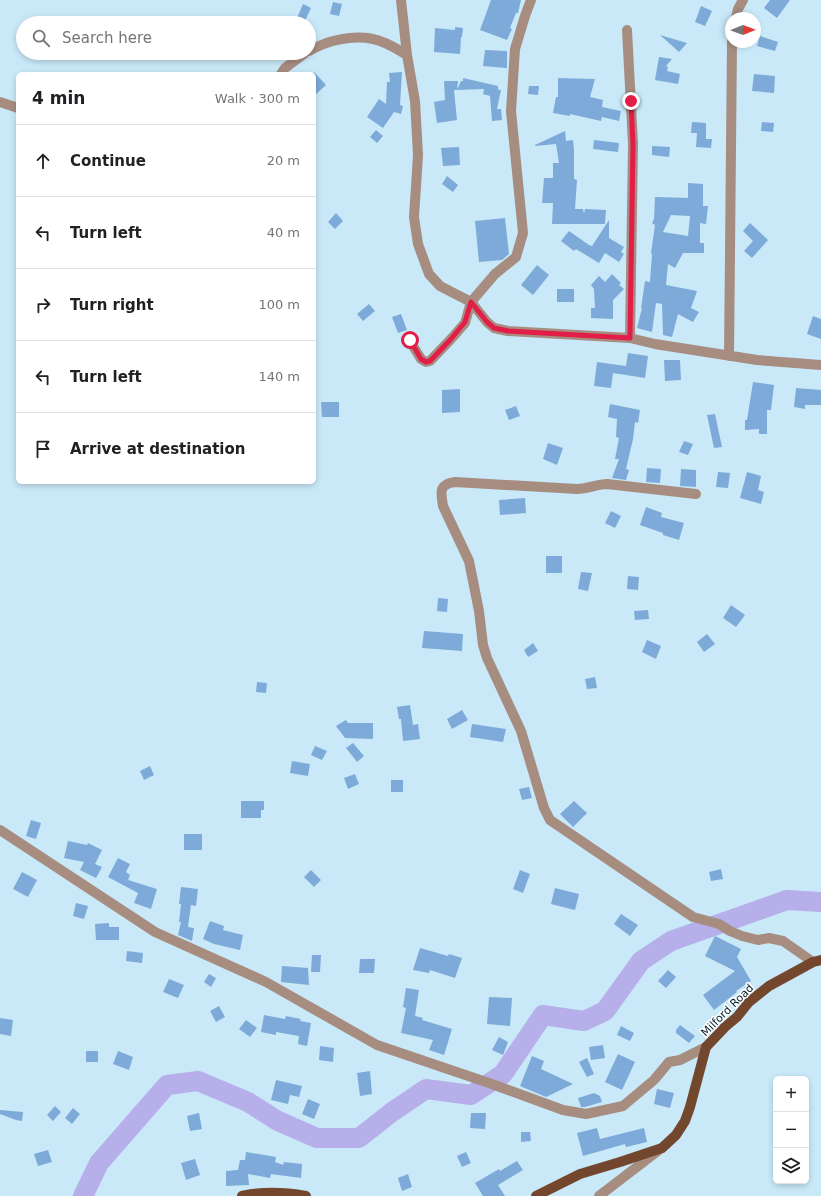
<!DOCTYPE html>
<html lang="en">
<head>
<meta charset="utf-8">
<style>
	body { margin:0; font-family:"DejaVu Sans",sans-serif; background:#f6f6f6; color:#202124 }
	.controls { position:absolute; right:12px; bottom:12px; display:grid; overflow:hidden; border-radius:6px; box-shadow:0 2px 6px #0003 }
	.controls button { width:36px; height:36px; display:grid; place-items:center; padding:0; border:0; border-bottom:1px solid #e0e0e0; background:#fff; color:#202124; font:20px sans-serif }
	.compass { position:absolute; left:725px; top:12px; width:36px; height:36px; border-radius:50%; background:#fff; box-shadow:0 2px 6px #0003; rotate:89deg }
	.stop { position:absolute; width:12px; height:12px; margin:-9px; border:3px solid #e11d48; border-radius:50%; background:#fff }
	.stop.end { background:#e11d48; border-color:#fff; box-shadow:0 1px 4px #0008 }
	.list { margin:0; padding:0; list-style:none }
	h2 { display:flex; justify-content:space-between; align-items:center; height:52px; margin:0; padding:0 16px; font-size:17px }
	h2 small { font-size:13px; font-weight:400; color:#757577 }
	.list li { display:grid; grid-template-columns:26px 1fr auto; gap:12px; align-items:center; box-sizing:border-box; height:72px; padding:0 16px; border-top:1px solid #e0e0e0 }
	.list b { display:block; font-size:15px; white-space:nowrap }
	.list em { font-size:13px; font-style:normal; color:#757577 }
	.icon { flex:none; width:22px; height:22px; fill:none; stroke:currentColor; stroke-width:2; stroke-linecap:round; stroke-linejoin:round }
	.map { position:relative; flex:none; width:821px; height:1196px; overflow:hidden }
	.search { position:absolute; background:#fff; box-shadow:0 2px 6px #0003; left:16px; top:16px; width:300px; height:44px; display:flex; align-items:center; gap:10px; box-sizing:border-box; padding:0 14px; border-radius:22px; color:#757577; font-size:15px }
	.panel { position:absolute; background:#fff; box-shadow:0 2px 6px #0003; left:16px; top:72px; width:300px; height:412px; border-radius:6px }
	.map>svg:first-child { display:block }
</style>
</head>
<body>
<div class="map">
<svg width="821" height="1196" viewBox="0 0 821 1196">
	<rect width="100%" height="100%" fill="#c9e9f9"/>
	<g fill="none" stroke-linecap="round" stroke-linejoin="round">
		<!-- river -->
		<path stroke="#b6afea" stroke-width="20" d="M83,1196L99,1163L167,1085L198,1081L248,1102L278,1121L317,1138H359L392,1112L426,1089L471,1095L503,1074L543,1015L584,1021L605,1011L641,961L671,941L787,900L821,902"/>
	</g>
	<!-- building -->
	<path fill="#7daad8" fill-rule="evenodd" d="M491,0H521L518,13H516L510,28L512,29L507,40L480,30Z
		M770,0H790L777,18L764,8Z
		M333,2L342,4L339,16L330,14Z
		M303,4L311,8L304,23H295Z
		M701,6L712,11L705,26L695,22Z
		M455,27L463,28L462,37H461L460,54L434,52L435,28L455,30Z
		M660,35L687,43L679,52Z
		M760,36L778,42L775,51L757,46Z
		M485,50L507,51V68L483,66Z
		M659,57L672,59L666,66L668,67L667,71L680,74L678,84L655,80Z
		M314,72L326,85L314,96Z
		M402,72L400,105L403,106L401,114L394,112L383,128L367,117L379,99L386,104L387,82H390L389,73Z
		M754,74L775,76L774,93L752,91Z
		M463,78L498,86V89H496L501,90L497,109H501L502,120L492,121L490,96L483,94L484,89L457,90L461,81H463Z
		M558,78L595,79L590,97L603,100L602,107L621,111L619,121L602,117L601,121L570,114V116L553,113L556,97H558Z
		M444,81H458L457,90H454L457,120L437,123L434,102L445,100Z
		M529,86H539L538,95L528,94Z
		M692,122L706,123V139H712L711,148L696,147L697,133H691Z
		M762,122L774,123L773,132L761,131Z
		M376,130L383,136L377,143L370,137Z
		M565,131L566,141L573,140L574,150V179L577,180L575,209H583L584,214L585,209L606,210L605,224H552L553,203H542L544,178H553V163H559L556,144L535,146V145Z
		M594,140L619,143L618,152L593,149Z
		M652,146L670,147L669,157L652,155Z
		M459,147L460,165L443,166L441,148Z
		M447,176L458,185L453,192L442,184Z
		M688,183L703,184V206H708L706,224L700,223V243H704V253H683L675,268L668,264L666,285L697,291L691,308L699,312L693,322L678,314L672,337L663,335L662,304L656,303L652,332L637,328L642,308H641L645,281L650,282L652,254L651,253L655,225L652,223L654,219L655,197L688,198ZM671,215L690,216L688,236L663,232Z
		M336,213L343,221L335,229L328,222Z
		M505,218L509,254L502,260L479,262L475,221Z
		M609,220V238L624,247L621,252L624,254L619,262L605,253L599,263L576,249L574,251L561,241L569,231L589,245L592,246Z
		M750,223L768,240L752,258L744,251L753,241L743,231Z
		M537,265L549,275L533,295L521,285Z
		M612,274L621,283L619,285L624,289L613,300V319L591,318V308H595L594,289L591,285L599,276L605,282Z
		M557,289H574V302H557Z
		M369,304L375,311L363,321L357,314Z
		M401,314L407,330L398,333L392,317Z
		M813,316L821,319V339L807,334Z
		M628,353L648,356L645,378L613,373L611,388L594,386L597,362L626,366Z
		M664,360H680L681,380L665,381Z
		M753,382L774,385L771,410H767V434H759V429L745,430V420H747Z
		M796,388L821,390V405H805V409L794,407Z
		M460,389V412L442,413V390Z
		M321,402H339V417H322Z
		M610,404L640,410L638,423L635,422L633,439L626,469L629,470L626,480L612,478L619,459H615L619,438L616,437L617,419L608,417Z
		M516,406L520,416L509,420L505,410Z
		M715,414L722,447L714,448L707,415Z
		M684,441L693,444L688,455L679,452Z
		M548,443L563,448L557,465L543,459Z
		M647,468L661,469L660,483L646,482Z
		M681,469L696,470V487L680,486Z
		M718,472L730,473L728,488L716,487Z
		M747,472L761,476L758,490L764,492L761,504L740,498Z
		M525,498L526,513L500,515L499,500Z
		M646,507L662,513L661,517L684,523L679,540L663,535V533L640,525Z
		M611,511L621,516L615,528L605,523Z
		M546,556H562V573H546Z
		M581,572L592,573L588,591L578,589Z
		M628,576L639,577L638,590L627,589Z
		M438,598L448,599L447,612L437,611Z
		M731,605L745,615L736,627L723,618Z
		M648,610L649,619L635,620L634,611Z
		M424,631L463,634L462,651L422,648Z
		M707,634L715,644L704,652L697,642Z
		M647,640L661,646L656,659L642,652Z
		M533,643L538,651L528,657L524,650Z
		M595,677L597,688L587,689L585,679Z
		M257,682L267,683L266,693L256,692Z
		M410,705L413,725L418,724L420,739L403,741L401,719H399L397,707Z
		M462,710L468,720L452,729L447,719Z
		M346,720L348,723H373V739L345,738L336,726Z
		M472,724L506,729L503,742L470,737Z
		M353,743L364,756L357,762L346,748Z
		M315,746L327,751L322,760L311,755Z
		M292,761L310,764L308,776L290,773Z
		M150,766L154,775L144,780L140,771Z
		M355,774L359,784L348,789L344,778Z
		M391,780H403V792H391Z
		M529,787L532,798L522,800L519,789Z
		M241,801H264V810H261V818H241Z
		M574,801L587,813L573,827L560,814Z
		M31,820L41,823L36,839L26,836Z
		M184,834H202V850H184Z
		M68,841L87,845L88,843L102,850L95,864L102,867L96,878L80,870L84,862L64,858Z
		M118,858L130,864L126,872L130,875L128,880L157,889L151,909L134,903L138,893L108,877Z
		M721,869L723,879L711,881L709,872Z
		M311,870L321,880L314,887L304,877Z
		M520,870L530,874L523,893L513,889Z
		M22,872L37,880L28,897L13,889Z
		M181,887L198,889L196,906L191,905L188,927L194,928L192,941L178,935L181,922H179L181,904H179Z
		M555,888L579,894L575,910L551,904Z
		M76,903L88,906L84,919L73,916Z
		M621,914L638,925L630,936L614,924Z
		M210,921L224,926L223,930L243,935L240,950L214,944L203,939Z
		M109,923V927H119V940H96L95,924Z
		M715,936L741,949L737,957L751,981L736,991L737,992L714,1010L703,995L735,971L705,956Z
		M420,948L448,956L449,954L462,958L455,978L430,970L429,973L413,970Z
		M127,951L143,953L142,963L126,961Z
		M312,955H321L320,972H311Z
		M360,959H375L374,973H359Z
		M282,966L308,968L309,985L281,982Z
		M668,970L676,977L666,988L658,981Z
		M209,974L216,978L211,987L204,982Z
		M169,979L184,985L178,998L163,992Z
		M406,988L419,990L415,1016L423,1018L422,1020L452,1029L444,1055L429,1050L433,1040L401,1033L406,1008L403,1007Z
		M489,997L512,998L510,1026L487,1024Z
		M219,1006L225,1017L216,1022L210,1011Z
		M264,1015L285,1019L286,1016L301,1019L300,1021L311,1023L307,1046L298,1044L299,1036L276,1032V1035L261,1032Z
		M0,1018L13,1020L11,1036L0,1034Z
		M246,1020L257,1028L250,1037L239,1029Z
		M680,1025L695,1036L689,1043L676,1033V1030Z
		M621,1026L634,1033L630,1041L617,1035Z
		M499,1037L508,1042L503,1055L492,1050Z
		M603,1045L605,1058L591,1060L589,1047Z
		M320,1046L334,1048L333,1062L319,1060Z
		M86,1051H98V1062H86Z
		M118,1051L133,1057L129,1070L113,1064Z
		M618,1054L635,1062L622,1090L605,1082Z
		M532,1056L544,1061L541,1069L573,1084L546,1097L520,1086Z
		M587,1058L594,1074L587,1077L579,1062Z
		M370,1071L372,1094L360,1096L357,1073Z
		M276,1080L302,1086L299,1097L290,1095L288,1104L271,1100Z
		M657,1089L674,1093L670,1108L654,1104Z
		M594,1093L600,1096L602,1102L585,1107H581L578,1098Z
		M308,1099L320,1104L314,1119L302,1114Z
		M55,1106L61,1112L53,1121L47,1115Z
		M73,1108L80,1114L72,1124L65,1118Z
		M0,1110L23,1112L22,1121L16,1120L0,1114Z
		M199,1113L202,1129L190,1131L187,1116Z
		M471,1113H486L485,1129L470,1128Z
		M597,1128L600,1139L644,1128L647,1142L626,1147L625,1144L583,1156L577,1133Z
		M521,1132H530L531,1141L521,1142Z
		M48,1150L52,1162L38,1166L34,1154Z
		M246,1152L276,1157L275,1162L283,1165L284,1162L302,1164L301,1178L271,1174L270,1178L248,1174L249,1185L226,1186V1171L238,1170L240,1160H245Z
		M466,1152L471,1163L462,1167L457,1156Z
		M195,1159L200,1175L186,1180L181,1163Z
		M517,1161L523,1170L498,1185L505,1196H483L475,1183L499,1169L500,1171Z
		M408,1174L412,1187L402,1191L398,1178Z"/>
	<g fill="none" stroke-linecap="round" stroke-linejoin="round">
		<!-- minor -->
		<path stroke="#a78d80" stroke-width="10" d="M401,0L407,55L415,101L418,155L414,217L418,244L429,274L440,286L471,302L487,322L494,328L508,331L630,338L655,344L757,360L821,365
			M736,18L738,9L743,0
			M627,30L633,144L630,338
			M309,51C328,40 352,35 373,39C385,41 397,49 407,55
			M281,74L285,68L305,53
			M0,102L18,108
			M410,341L421,359L426,362L430,361L451,339L465,323L471,302L495,274L516,257L523,233L511,111L515,49L525,16L531,0
			M729,356L732,42
			M696,494L607,484C597,484 588,489 577,489L455,482C438,484 441,493 443,506L469,561L479,611L483,645L487,658L521,731L544,808L550,820L693,917L719,924L730,931L742,936L758,940L769,938L783,941L813,962
			M0,830L155,932L266,982L377,1045L489,1083L563,1110L586,1114L623,1106L654,1080L669,1062L680,1060L706,1047
			M599,1196L659,1150"/>
		<!-- major -->
		<path stroke="#72472e" stroke-width="10" d="M242,1196C264,1191 284,1192 306,1196
			M536,1196L580,1174L620,1162L662,1148L676,1135L685,1121L690,1107L706,1047L725,1027L737,1017L749,1002L769,986L813,962L821,960"/>
	</g>
	<g fill="none" stroke-linecap="round" stroke-linejoin="round">
		<!-- route -->
		<path stroke="#e11d48" stroke-width="5" d="M410,340L421,359L426,362L430,361L451,339L465,322L471,302L487,322L494,328L508,331L630,338L633,144L631,101"/>
	</g>
	<g text-anchor="middle" stroke-width="3" stroke-linejoin="round" paint-order="stroke">
		<!-- street labels -->
		<g font-size="11" fill="#021d29" stroke="#fff">
			<text transform="translate(727 1010) rotate(-45)" y="4">Milford Road</text>
		</g>
	</g>
</svg>
<div class="controls">
<button>+</button>
<button>−</button>
<button><svg class="icon" aria-label="layers" viewBox="0 0 24 24"><path d="M12 4l9 5-9 5-9-5zM3 14l9 5 9-5"/></svg></button>
</div>
<svg class="compass" viewBox="-18 -18 36 36"><path d="M0-13l5 13h-10z" fill="#e53935"/><path d="M0 13l5-13h-10z" fill="#757577"/></svg>
<div class="stop" style="left:410px;top:340px"></div>
<div class="stop end" style="left:631px;top:101px"></div>
<div class="search"><svg class="icon" aria-label="search" viewBox="0 0 24 24"><circle cx="10" cy="10" r="6"/><path d="M15 15l6 6"/></svg>Search here</div>
<section class="panel">
<h2>4 min<small>Walk · 300 m</small></h2>
<ul class="list">
<li><svg class="icon" aria-label="ahead" viewBox="0 0 24 24"><path d="M12 20V5M6 11l6-6 6 6"/></svg><div><b>Continue</b></div><em>20 m</em></li>
<li><svg class="icon" aria-label="left" viewBox="0 0 24 24"><path d="M17 20v-9H6M10 6l-5 5 5 5"/></svg><div><b>Turn left</b></div><em>40 m</em></li>
<li><svg class="icon" aria-label="right" viewBox="0 0 24 24"><path d="M7 20v-9h11M14 6l5 5-5 5"/></svg><div><b>Turn right</b></div><em>100 m</em></li>
<li><svg class="icon" aria-label="left" viewBox="0 0 24 24"><path d="M17 20v-9H6M10 6l-5 5 5 5"/></svg><div><b>Turn left</b></div><em>140 m</em></li>
<li><svg class="icon" aria-label="arrive" viewBox="0 0 24 24"><path d="M6 21V4h12l-3 4 3 4H6"/></svg><div><b>Arrive at destination</b></div></li>
</ul>
</section>
</div>
</body>
</html>
